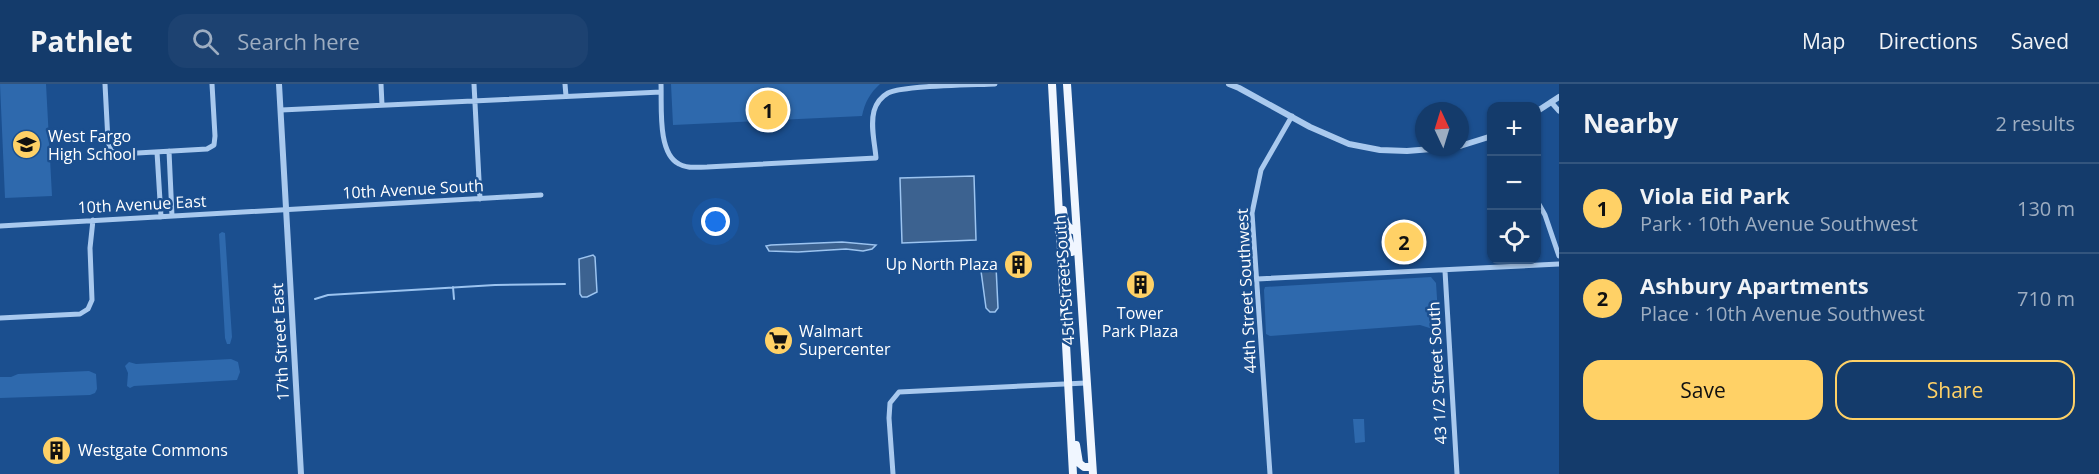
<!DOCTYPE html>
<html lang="en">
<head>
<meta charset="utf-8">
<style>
	body { margin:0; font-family:"Open Sans",sans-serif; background:#1d4271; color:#f1f3f6 }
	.controls { position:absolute; right:18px; top:18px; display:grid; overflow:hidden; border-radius:12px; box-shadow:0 2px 4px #0004 }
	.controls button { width:54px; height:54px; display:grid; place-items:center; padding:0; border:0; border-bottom:2px solid #33557e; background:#143b6b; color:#f1f3f6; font:30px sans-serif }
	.compass { position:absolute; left:1415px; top:18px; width:54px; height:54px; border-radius:50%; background:#143b6b; box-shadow:0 2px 4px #0004; rotate:356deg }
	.you { position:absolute; left:716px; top:138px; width:21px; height:21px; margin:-15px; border:4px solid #fff; border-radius:50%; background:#1a73e8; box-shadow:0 0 0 9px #1a73e833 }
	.badge { display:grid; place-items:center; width:39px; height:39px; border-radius:50%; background:#ffd166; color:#111; font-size:20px; font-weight:700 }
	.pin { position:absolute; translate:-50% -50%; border:3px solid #fff; box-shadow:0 2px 6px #0006 }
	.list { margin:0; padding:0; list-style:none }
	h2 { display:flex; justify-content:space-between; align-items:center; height:78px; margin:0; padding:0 24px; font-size:26px }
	h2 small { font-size:20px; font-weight:400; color:#9dadc1 }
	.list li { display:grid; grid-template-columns:39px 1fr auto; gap:18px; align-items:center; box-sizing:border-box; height:90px; padding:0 24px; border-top:2px solid #33557e }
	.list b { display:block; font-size:22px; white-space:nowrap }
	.list p { margin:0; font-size:20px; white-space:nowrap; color:#9dadc1 }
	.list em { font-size:20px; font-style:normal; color:#9dadc1 }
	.actions { display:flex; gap:12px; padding:18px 24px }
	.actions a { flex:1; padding:14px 0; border:2px solid #ffd166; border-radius:18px; text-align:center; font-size:21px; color:#ffd166 }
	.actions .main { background:#ffd166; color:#111 }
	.icon { flex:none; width:33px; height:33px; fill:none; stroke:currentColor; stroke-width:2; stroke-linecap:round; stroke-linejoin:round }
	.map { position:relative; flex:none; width:1559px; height:390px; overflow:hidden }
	header { display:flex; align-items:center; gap:36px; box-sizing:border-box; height:84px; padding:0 30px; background:#143b6b; border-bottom:2px solid #33557e }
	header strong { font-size:28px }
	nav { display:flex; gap:33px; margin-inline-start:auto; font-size:21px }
	.search { width:420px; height:54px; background:#1d4271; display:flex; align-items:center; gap:15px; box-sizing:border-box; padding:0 21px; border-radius:18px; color:#9dadc1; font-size:22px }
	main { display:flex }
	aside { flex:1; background:#143b6b }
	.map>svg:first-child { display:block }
</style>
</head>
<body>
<header>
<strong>Pathlet</strong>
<div class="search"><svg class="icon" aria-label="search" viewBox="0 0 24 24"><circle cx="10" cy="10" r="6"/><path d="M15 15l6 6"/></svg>Search here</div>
<nav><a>Map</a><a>Directions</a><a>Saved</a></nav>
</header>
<main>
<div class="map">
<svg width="1559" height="390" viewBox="0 0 1559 390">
	<rect width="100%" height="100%" fill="#1b4f8f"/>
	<!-- green -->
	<path fill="#2e69ad" d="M0,0H46L52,112L5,114Z
		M671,0H880C870,9 865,18 862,32L673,41Z
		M222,148L225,149L232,253L230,260H227L225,254L219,150Z
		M1431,193L1436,199L1439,245L1436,246L1420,241L1270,252L1266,250L1264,206L1265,203Z
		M231,275L238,278L240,288L237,296L134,302L130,304L127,302L128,289L125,282L129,278L136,280Z
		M89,287L96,290L97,305L95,309L90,311L0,314V293H11L18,290Z
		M1353,335H1364L1365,358L1355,359Z"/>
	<!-- water -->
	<path fill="#3c6290" stroke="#9cc4f0" stroke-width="1.5" d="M974,92L976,156L902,159L900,94Z
		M842,158L876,161L872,165L863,167L846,165L798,168L769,167L766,162L771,161Z
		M593,171L595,173L597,208L587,213H582L580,210L579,175Z
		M990,177L996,182L998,224L995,228H990L986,224L981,187L975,178Z"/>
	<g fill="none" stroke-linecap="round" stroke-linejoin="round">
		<!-- stream -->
		<path stroke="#9cc4f0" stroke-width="2" d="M453,203L454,215
			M315,215L328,211L495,201L565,200"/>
		<!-- minor -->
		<path stroke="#a9c9ee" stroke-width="5" d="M105,0L108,57L111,67L120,70L207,65L214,61L215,52L212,0
			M381,0L382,21
			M474,0L480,115
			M565,0L566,12
			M661,0C662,21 657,69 679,80C687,85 698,83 707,83L876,74C875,60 870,42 874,27C876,20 881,13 888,9C904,1 974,1 995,0
			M1551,18L1559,27
			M281,26L661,8
			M169,67L172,132
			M157,68L161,133
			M1536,115L1545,131L1559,172
			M0,142L541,111
			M1445,187L1457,390
			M1257,195L1559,180
			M0,234L80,230L88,225L92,216L90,164L93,136
			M893,390L889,334L890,319L899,308L1086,299
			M1270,390L1252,129L1261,86L1292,32"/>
		<!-- tertiary -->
		<path stroke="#a9c9ee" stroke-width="6" d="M279,0L301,390
			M1229,0L1239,4L1310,43L1349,60L1380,66L1407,67L1456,63
			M1536,28L1559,13
			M1460,62L1492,52"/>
		<!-- primary -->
		<path stroke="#f0f6ff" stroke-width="8" d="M1052,0L1073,390
			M1067,0L1093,390
			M1063,126C1064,136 1066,144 1075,147
			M1059,147L1067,150L1072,168
			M1076,361L1079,379L1084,383H1092"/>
	</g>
	<!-- icons -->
	<defs>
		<symbol id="school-disc" viewBox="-11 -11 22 22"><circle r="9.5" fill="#ffd166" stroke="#1b4f8f"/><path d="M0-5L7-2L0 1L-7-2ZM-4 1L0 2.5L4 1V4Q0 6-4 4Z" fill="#111"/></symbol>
		<symbol id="building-disc" viewBox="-11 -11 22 22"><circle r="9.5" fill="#ffd166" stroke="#1b4f8f"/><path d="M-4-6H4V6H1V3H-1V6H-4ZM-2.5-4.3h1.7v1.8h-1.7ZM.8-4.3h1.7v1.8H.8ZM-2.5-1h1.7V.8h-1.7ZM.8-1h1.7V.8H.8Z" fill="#111"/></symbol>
		<symbol id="supermarket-disc" viewBox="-11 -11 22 22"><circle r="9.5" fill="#ffd166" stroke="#1b4f8f"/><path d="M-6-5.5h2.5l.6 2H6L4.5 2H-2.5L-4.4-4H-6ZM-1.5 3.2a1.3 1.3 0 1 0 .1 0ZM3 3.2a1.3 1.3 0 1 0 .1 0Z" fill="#111"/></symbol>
	</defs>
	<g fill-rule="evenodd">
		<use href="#school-disc" x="10" y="44" width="33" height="33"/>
		<use href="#building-disc" x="1002" y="164" width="33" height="33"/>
		<use href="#building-disc" x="1124" y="184" width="33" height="33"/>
		<use href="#supermarket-disc" x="762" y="240" width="33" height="33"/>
		<use href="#building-disc" x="40" y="350" width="33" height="33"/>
	</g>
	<g text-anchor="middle" stroke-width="5" stroke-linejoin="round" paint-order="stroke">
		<!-- poi labels -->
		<g font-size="16" fill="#fff" stroke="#1b4f8f" text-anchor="start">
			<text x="48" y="58">West Fargo<tspan x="48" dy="18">High School</tspan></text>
			<text x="998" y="186" text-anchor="end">Up North Plaza</text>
			<text x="1140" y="235" text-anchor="middle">Tower<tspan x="1140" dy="18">Park Plaza</tspan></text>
			<text x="799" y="253">Walmart<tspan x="799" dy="18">Supercenter</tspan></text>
			<text x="78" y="372">Westgate Commons</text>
		</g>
		<!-- street labels -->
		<g font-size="16" fill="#fff" stroke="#1b4f8f">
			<text transform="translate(413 105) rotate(-3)" y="6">10th Avenue South</text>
			<text transform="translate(142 120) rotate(-3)" y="6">10th Avenue East</text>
			<text transform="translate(1064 196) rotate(-94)" y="6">45th Street South</text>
			<text transform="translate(1246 207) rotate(-93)" y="6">44th Street Southwest</text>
			<text transform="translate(280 258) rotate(-93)" y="6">17th Street East</text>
			<text transform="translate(1437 289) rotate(-93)" y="6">43 1/2 Street South</text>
		</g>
	</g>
</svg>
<div class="controls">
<button>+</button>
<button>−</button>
<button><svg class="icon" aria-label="locate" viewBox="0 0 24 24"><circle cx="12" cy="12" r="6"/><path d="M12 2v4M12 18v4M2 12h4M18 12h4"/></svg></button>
</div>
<svg class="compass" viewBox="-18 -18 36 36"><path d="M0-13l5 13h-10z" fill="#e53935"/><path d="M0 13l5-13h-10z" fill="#9dadc1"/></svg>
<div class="you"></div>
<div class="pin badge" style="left:768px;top:26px">1</div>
<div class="pin badge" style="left:1404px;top:158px">2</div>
</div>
<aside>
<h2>Nearby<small>2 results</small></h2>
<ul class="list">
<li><span class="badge">1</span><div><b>Viola Eid Park</b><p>Park · 10th Avenue Southwest</p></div><em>130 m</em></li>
<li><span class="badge">2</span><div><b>Ashbury Apartments</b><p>Place · 10th Avenue Southwest</p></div><em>710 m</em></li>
</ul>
<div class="actions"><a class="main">Save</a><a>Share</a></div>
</aside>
</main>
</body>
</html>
